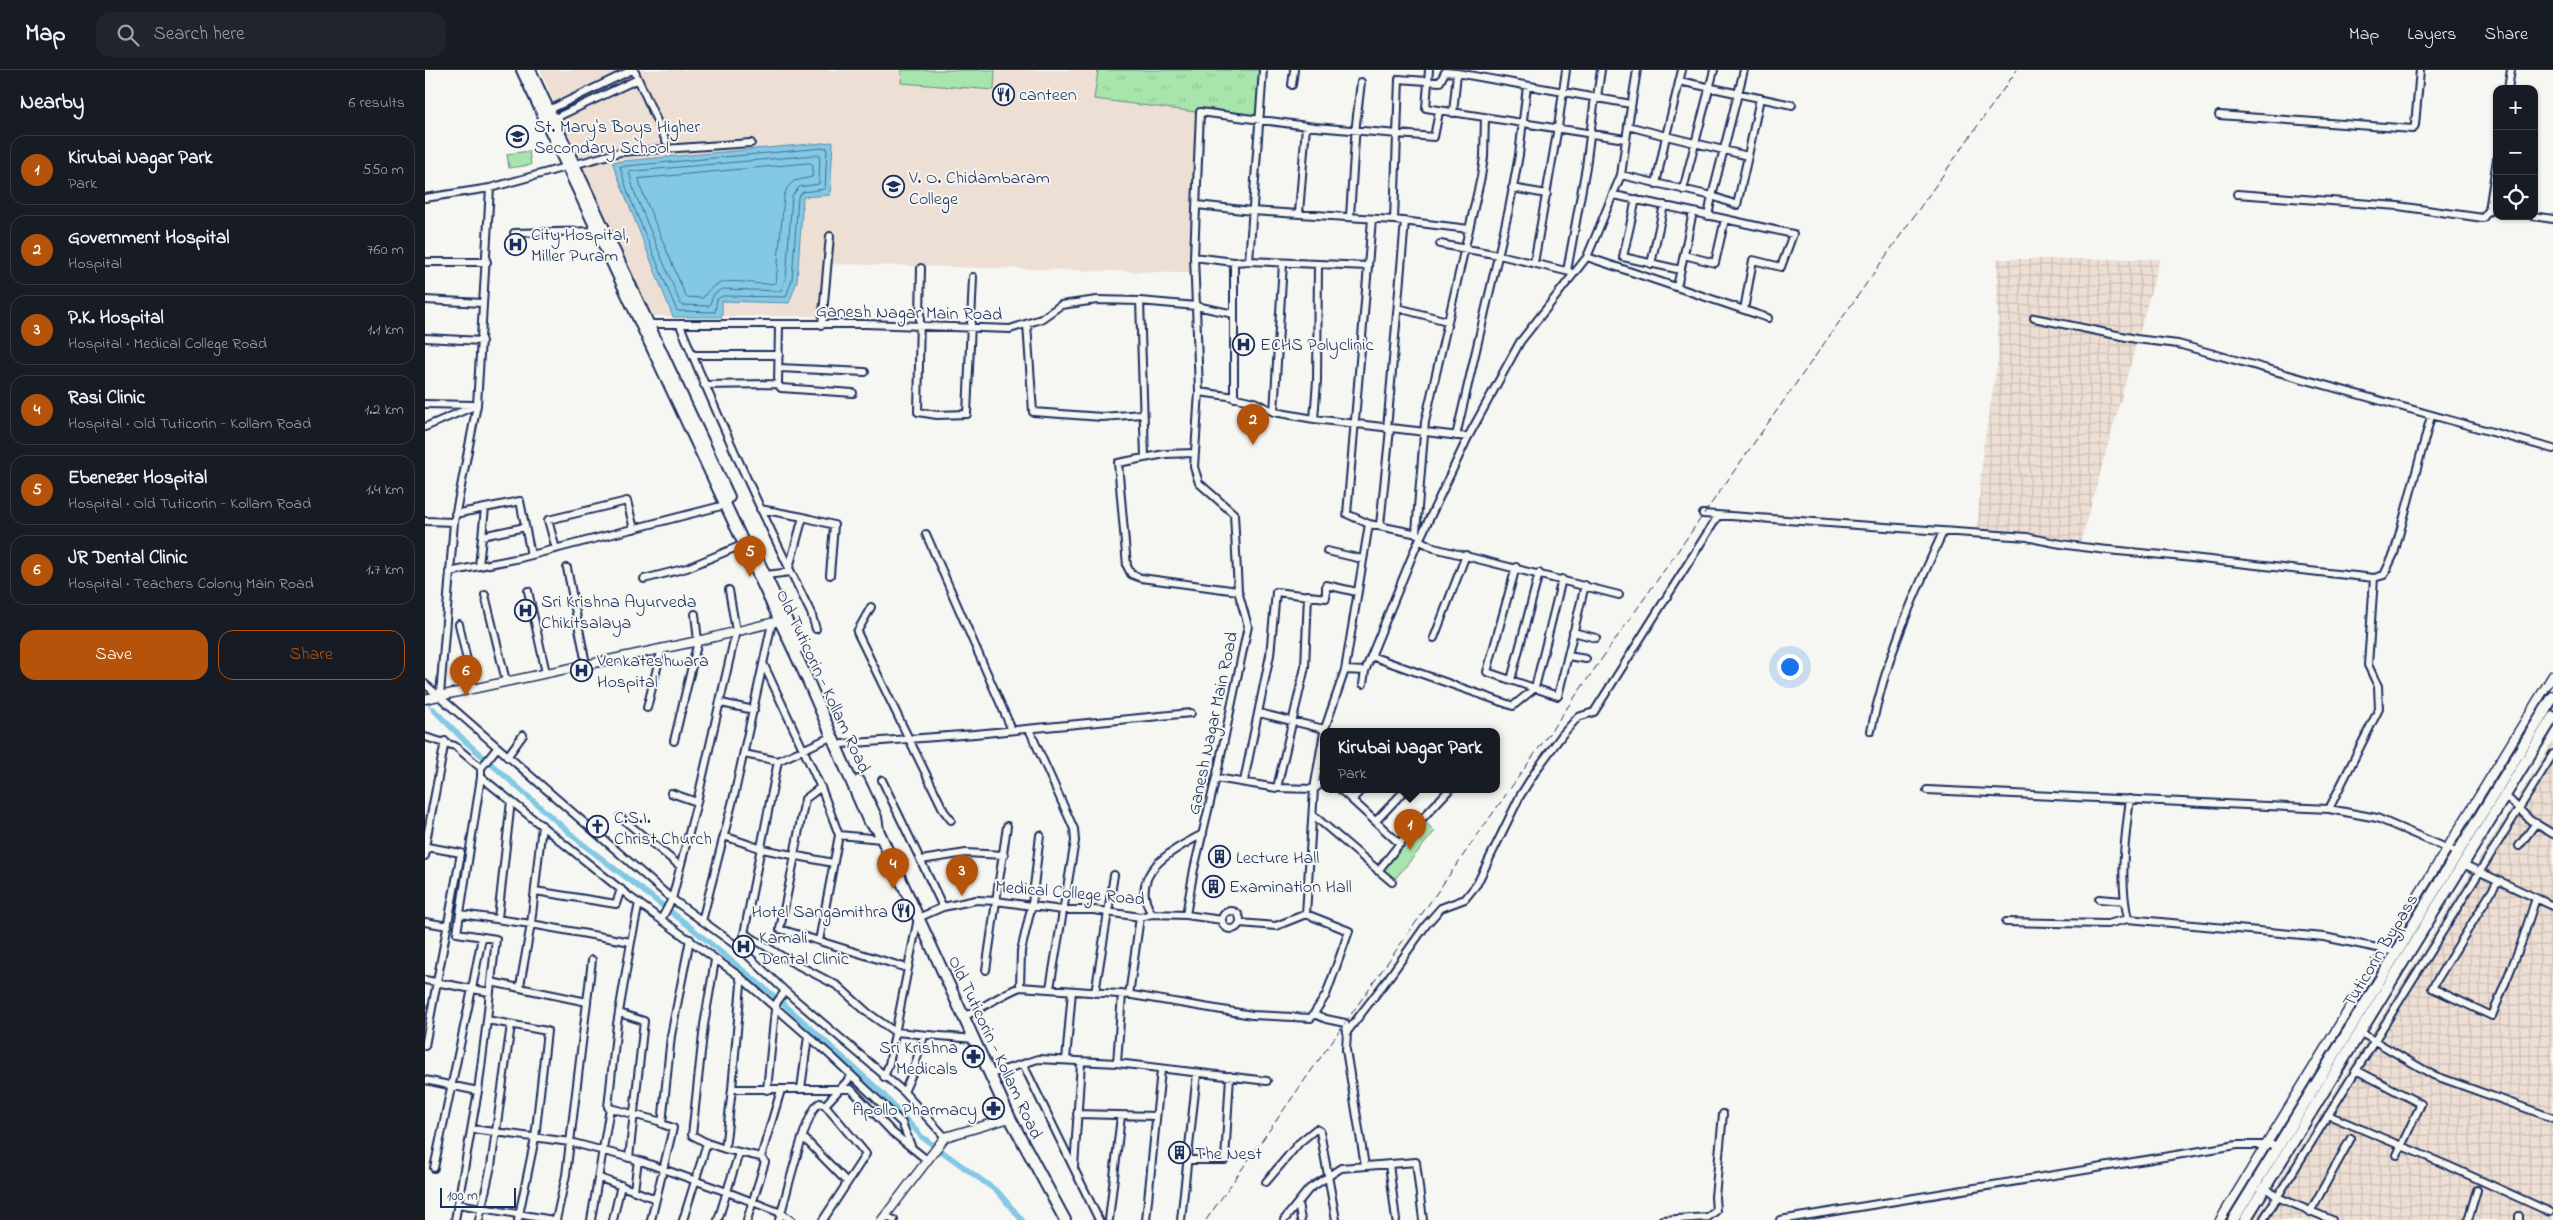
<!DOCTYPE html>
<html lang="en">
<head>
<meta charset="utf-8">
<style>
	body { margin:0; font-family:"Indie Flower",sans-serif; background:#20242c; color:#f1f3f6 }
	.controls { position:absolute; right:15px; top:15px; display:grid; overflow:hidden; border-radius:10px; box-shadow:0 1px 4px #0004 }
	.controls button { width:45px; height:45px; display:grid; place-items:center; padding:0; border:0; border-bottom:1px solid #363941; background:#171b24; color:#f1f3f6; font:25px sans-serif }
	.scale { position:absolute; left:15px; bottom:12px; width:76px; box-sizing:border-box; padding-left:5px; border:2px solid #1b2f5e; border-top:0; font-size:14px; line-height:18px; white-space:nowrap; color:#1b2f5e; -webkit-text-stroke:4px #f6f6f2; paint-order:stroke }
	.you { position:absolute; left:1364px; top:596px; width:18px; height:18px; margin:-12px; border:4px solid #fff; border-radius:50%; background:#1a73e8; box-shadow:0 0 0 8px #1a73e833 }
	.badge { display:grid; place-items:center; width:32px; height:32px; border-radius:50%; background:#b45309; color:#fff; font-size:16px; font-weight:700 }
	.pin { position:absolute; translate:-50% -41px; filter:drop-shadow(0 1px 2px #0008) }
	.pin::after { content:''; position:absolute; top:26px; width:18px; height:15px; background:inherit; clip-path:polygon(0 0,100% 0,50% 100%) }
	.popup { position:absolute; left:895px; top:658px; width:180px; height:65px; box-sizing:border-box; display:grid; place-content:center; border-radius:10px; background:#171b24; filter:drop-shadow(0 1px 4px #0005); font-size:16px; white-space:nowrap; color:#9ea1a6 }
	.popup b { font-size:19px; color:#f1f3f6 }
	.popup::after { content:''; position:absolute; left:50%; top:100%; margin-left:-10px; border:10px solid transparent; border-top-color:#171b24 }
	.list { margin:0; padding:0; list-style:none }
	h2 { display:flex; justify-content:space-between; align-items:center; height:65px; margin:0; padding:0 20px; font-size:21px }
	h2 small { font-size:16px; font-weight:400; color:#9ea1a6 }
	.list li { display:grid; grid-template-columns:32px 1fr auto; gap:15px; align-items:center; box-sizing:border-box; height:70px; margin:0 10px 10px; padding:0 10px; border:1px solid #363941; border-radius:15px }
	.list b { display:block; font-size:19px; white-space:nowrap }
	.list p { margin:0; font-size:16px; white-space:nowrap; color:#9ea1a6 }
	.list em { font-size:16px; font-style:normal; color:#9ea1a6 }
	.actions { display:flex; gap:10px; padding:15px 20px }
	.actions a { flex:1; padding:11px 0; border:1px solid #b45309; border-radius:15px; text-align:center; font-size:18px; color:#b45309 }
	.actions .main { background:#b45309; color:#fff }
	.icon { flex:none; width:28px; height:28px; fill:none; stroke:currentColor; stroke-width:2; stroke-linecap:round; stroke-linejoin:round }
	.map { position:relative; flex:none; width:2128px; height:1150px; overflow:hidden }
	header { display:flex; align-items:center; gap:30px; box-sizing:border-box; height:70px; padding:0 25px; background:#171b24; border-bottom:1px solid #363941 }
	header strong { font-size:24px }
	nav { display:flex; gap:28px; margin-inline-start:auto; font-size:18px }
	.search { width:350px; height:45px; background:#20242c; display:flex; align-items:center; gap:12px; box-sizing:border-box; padding:0 18px; border-radius:15px; color:#9ea1a6; font-size:19px }
	main { display:flex }
	aside { flex:1; background:#171b24 }
	.map>svg:first-child { display:block }
</style>
</head>
<body>
<header>
<strong>Map</strong>
<div class="search"><svg class="icon" aria-label="search" viewBox="0 0 24 24"><circle cx="10" cy="10" r="6"/><path d="M15 15l6 6"/></svg>Search here</div>
<nav><a>Map</a><a>Layers</a><a>Share</a></nav>
</header>
<main>
<aside>
<h2>Nearby<small>6 results</small></h2>
<ul class="list">
<li><span class="badge">1</span><div><b>Kirubai Nagar Park</b><p>Park</p></div><em>550 m</em></li>
<li><span class="badge">2</span><div><b>Government Hospital</b><p>Hospital</p></div><em>760 m</em></li>
<li><span class="badge">3</span><div><b>P.K. Hospital</b><p>Hospital · Medical College Road</p></div><em>1.1 km</em></li>
<li><span class="badge">4</span><div><b>Rasi Clinic</b><p>Hospital · Old Tuticorin - Kollam Road</p></div><em>1.2 km</em></li>
<li><span class="badge">5</span><div><b>Ebenezer Hospital</b><p>Hospital · Old Tuticorin - Kollam Road</p></div><em>1.4 km</em></li>
<li><span class="badge">6</span><div><b>JR Dental Clinic</b><p>Hospital · Teachers Colony Main Road</p></div><em>1.7 km</em></li>
</ul>
<div class="actions"><a class="main">Save</a><a>Share</a></div>
</aside>
<div class="map">
<svg width="2128" height="1150" viewBox="0 0 2128 1150">
	<defs>
		<pattern id="industrial-grid" width="8" height="8" patternUnits="userSpaceOnUse" patternTransform="scale(1.25)"><rect width="8" height="8" fill="#eedfd4"/><path d="M0 4h8M4 0v8" fill="none" stroke="#ccc0b8"/></pattern>
		<pattern id="grass-tufts" width="24" height="20" patternUnits="userSpaceOnUse" patternTransform="scale(1.25)"><rect width="24" height="20" fill="#a8e5ac"/><path d="M3 7l-1-3M5 7V3M7 7l1-3M15 17l-1-3M17 17v-4M19 17l1-3" fill="none" stroke="#90c596"/></pattern>
	</defs>
	<rect width="100%" height="100%" fill="#f6f6f2"/>
	<filter id="ink" filterUnits="userSpaceOnUse"><feTurbulence type="fractalNoise" baseFrequency=".02" numOctaves="2"/><feDisplacementMap in="SourceGraphic" scale="10" xChannelSelector="R" yChannelSelector="G"/><feConvolveMatrix kernelMatrix="1 2 1 2 8 2 1 2 1" color-interpolation-filters="sRGB"/></filter>
	<g filter="url(#ink)">
		<!-- built -->
		<path fill="#eedfd4" d="M115,0H836L832,39L774,37L765,203L406,194L402,246H223Z"/>
		<!-- industrial -->
		<path fill="url(#industrial-grid)" d="M1572,189H1735L1656,471L1552,461L1558,380L1573,290Z
			M2128,671V1150H1830Z"/>
		<!-- grass -->
		<path fill="url(#grass-tufts)" stroke="#628a85" d="M673,0H835L831,46L775,38L771,42L669,29Z"/>
		<!-- park -->
		<path fill="#a8e5ac" stroke="#628a85" d="M477,0H570L569,20L476,13Z
			M104,81L106,95L84,98L82,84Z
			M1000,752L1010,761L970,809L959,800Z"/>
		<!-- water -->
		<path fill="#83c9e4" stroke="#598bae" d="M408,72L405,125L378,127L372,211L364,233L297,231V247H248L187,92Z"/>
		<g fill="none" stroke-linecap="round" stroke-linejoin="round">
			<!-- shore -->
			<path stroke="#456d94" stroke-width="1" d="M402,78L400,119L378,122L373,127L367,210L361,227L298,226L292,229L290,242L252,241L203,123L195,97Z
				M395,85L394,114L374,117L367,126L361,208L356,221L297,219L289,224L284,236L256,235L209,121L204,102Z
				M385,93L388,95L387,107L369,111L362,118L359,126L351,213C324,218 295,199 278,228L261,227L216,119L214,109Z"/>
			<!-- stream -->
			<path stroke="#598bae" stroke-width="1" d="M0,632L8,639"/>
			<!-- canal -->
			<path stroke="#83c9e4" stroke-width="5.5" d="M8,639L40,671L155,772L263,855L360,935L456,1022L497,1067L573,1122L597,1150"/>
			<defs>
				<path id="minor" d="M209,0L241,71
					M1004,0L1001,38L1200,69
					M1254,11L1367,35
					M867,15L869,0
					M2083,19L2086,0
					M1172,27L1176,0
					M124,40L207,0
					M1028,43L1032,3
					M1794,45L1988,59L1990,55L1995,0
					M128,49L213,9
					M1203,56L1212,0
					M1323,86L1335,28
					M1196,105L1287,126L1319,0
					M1231,114L1241,66L1323,86L1312,135L1287,126L1283,146
					M1087,118L1122,124
					M1258,120L1289,0
					M1812,124L1973,136L2058,148L2064,140L2072,89
					M1189,125L1268,142L1252,217
					M0,128L65,118L195,82L326,73
					M1211,129L1198,187L1256,200
					M772,135L827,141L969,150
					M2064,140L2072,141
					M874,143L881,56
					M925,146L931,54L936,12
					M2108,146L2128,149
					M947,149L922,444L944,454L993,464
					M1300,149L1368,164L1356,197L1328,190L1319,240
					M1044,159L969,150L974,9L1015,12L1020,2L1032,3L1206,34
					M89,163L172,161
					M1015,174L1074,185L1145,202
					M1259,185L1290,193L1300,149L1268,142
					M769,187L809,192
					M1162,187L1343,248
					M824,191L943,196
					M0,192H62
					M1109,193L1133,57L1141,0
					M1226,194L1239,135
					M496,198L493,342L512,345L542,344L548,207
					M1142,201L1161,97L1170,27
					M0,230L58,233
					M715,231L720,387
					M973,238L1022,251
					M809,244V192L824,191L838,0
					M1609,248L1711,269L1753,274L2128,379
					M221,254H440L585,259L616,249L636,235L672,230L715,231L771,236L774,322L769,397L774,413L809,444L813,521L823,556L793,699L769,799L761,845
					M602,254L608,342L677,347L717,344
					M255,255C295,353 339,448 386,543L391,559
					M397,255L405,166
					M0,268L57,271
					M267,285H354
					M354,298L440,302
					M353,314L354,255
					M279,315L353,314L356,318L428,323
					M774,322L803,326L829,332L849,342L889,349L1043,367
					M809,328V244L771,236L769,187L775,42L890,57L1009,67L1014,42
					M0,334L48,335
					M849,342L858,193
					M889,349L892,311L893,194
					M0,357L52,335
					M962,359L980,151
					M1031,366L1084,139L1094,85L1102,16
					M769,383L740,384L693,393L702,496L706,504L716,508L813,521
					M335,439L378,447
					M30,444L95,431L106,485
					M1278,444L1602,467C1651,479 1699,481 1749,486C1815,493 1882,500 1949,508L1959,505L1969,484L2006,346
					M0,451L29,452
					M955,455L965,359
					M991,462L1000,352L1056,107L1059,87L1060,47
					M501,464L587,660
					M57,466L100,457
					M994,470L1009,478L1194,525
					M131,479L123,450L202,431L209,459
					M902,481L937,489
					M54,496L60,438
					M1091,497L1062,602L1133,626L1160,515
					M142,498L161,594
					M364,498L378,447L409,455L405,505
					M24,502L95,488L300,435
					M341,505L366,502
					M219,509L262,498L324,472
					M103,521L121,603
					M60,525L81,611
					M446,537L432,562L519,741L526,750
					M34,554L48,618
					M1148,562L1171,568
					M1009,568L1041,485
					M946,586L1088,636L1110,618L1137,509
					M1143,586L1161,589
					M339,595L397,720L414,765L394,871
					M920,600L944,454
					M1086,610L1114,503
					M0,614L247,829L316,879L360,921L479,1022L520,1067
					M938,614L940,601
					M15,625L29,452L52,335L65,118
					M296,633L329,640
					M222,638L237,578
					M834,643L899,659
					M604,659L649,759L650,771L625,918
					M899,661L920,600L940,601L990,479L1043,367L1095,272L1162,187L1196,105L1203,56L1241,66L1257,0
					M1446,661C1460,590 1488,527 1518,462
					M0,667L30,676L56,698L72,678
					M249,671L273,571L270,544
					M417,674L550,664L766,643
					M319,684L353,691L408,666
					M82,687L98,665
					M56,698V707L205,827L314,906L405,985L477,1053L487,1078
					M56,707L32,863L71,869L66,912
					M791,708L852,718L889,719L899,712
					M457,710L518,837
					M819,711L845,585L851,522L901,528V515L932,522
					M852,718L880,597L883,525
					M915,719L975,774
					M1502,720L1904,739L1952,748L2033,783
					M246,723L272,732
					M2080,725L2105,750L2128,764
					M928,729L937,719
					M1904,739L1954,639L1953,616L1943,595L1949,508
					M888,745L967,812
					M195,747L255,796
					M951,751L981,719
					M117,755L106,854L206,872L192,954L183,1037L185,1038L166,1150
					M414,765L456,769
					M299,766L337,779L408,793
					M2094,776L2111,753
					M0,777L20,671
					M369,785L380,729L396,717
					M0,786L2,777L36,783L0,976
					M370,786L355,859L482,898
					M496,790L541,783L579,785
					M2038,794L2128,836
					M953,801L980,767L1025,719
					M2073,811L2007,918L2067,946L2096,874L2111,828
					M110,821L191,834L196,819
					M1674,829L1699,831
					M797 850a9 9 0 1 1 18 0a9 9 0 1 1-18 0Z
					M36,844L106,854L95,916
					M727,844C701,804 748,779 778,764
					M73,848L86,731
					M237,848L247,829L272,732L311,561L304,520
					M1703,849C1694,810 1700,768 1705,729
					M277,851L310,722L347,553
					M0,852L23,856
					M1581,852L1682,854L1703,849L1899,867L1972,882
					M815,853L851,856L881,844
					M319,863L363,890L413,916L443,943L470,962L549,969
					M57,867L47,919L65,922
					M206,872L214,833
					M316,879L353,691
					M561,900L582,756
					M0,910L47,919L9,1098
					M595,917L596,881L607,834L615,765
					M670,923L689,805
					M704,925L715,847
					M162,932L167,890
					M194,943L219,951L204,1088
					M889,944L901,949L920,953L922,962L921,980L940,1096
					M538,947C558,938 575,925 595,917L707,925L827,945L886,948L901,925L924,861L881,844L889,719L899,662
					M62,950L66,912L162,932L141,1105L131,1150
					M922,962L965,906L1001,855L1016,838L1040,829L1052,814L1095,726L1112,699L1137,665L1153,647L1169,642L1293,446
					M1936,963L2008,1005L2128,1048
					M641,990L647,921
					M692,993L697,924
					M598,994L613,989L692,993L842,1011
					M1931,1000L1996,1034L1972,1085
					M565,1004L598,994L674,1150
					M459,1007L464,994L493,848L518,837L551,830L571,831L637,840H669L715,847L727,844L761,845L797,850
					M0,1010L53,1021
					M307,1019L316,914L314,906
					M376,1019H426L467,1062L502,1090
					M342,1020L350,940L352,932L360,921
					M479,1022L487,1004L499,966
					M400,1035L426,1007
					M185,1038L237,1052
					M652,1044L731,1046
					M1903,1045L2024,1096L2125,1142
					M47,1059L145,1072L213,1090L302,1122L356,1143L366,1150
					M378,1067L422,1112
					M282,1073L267,1065L279,955L290,890
					M336,1087L356,1020
					M764,1090H800L805,1006
					M964,1094L971,1150
					M649,1097L656,993
					M175,1108L231,1129
					M841,1112L874,1073L891,1059L895,1061L911,1150
					M1840,1117L1852,1127L1907,1150
					M209,1120L213,1090
					M873,1133L876,1150
					M33,1134L128,1150
					M1885,1142L1926,1068
					M460,1146L469,1150
					M2094,1146V1150
					M30,1150L53,1021L62,950L122,961L110,1068L93,1150
					M54,1150L66,1096L86,955
					M188,1150L196,1115
					M226,1150L248,1058L237,1054L246,966L265,869
					M258,1150L282,1073L300,1079
					M293,1150L314,1083
					M322,1150L340,1092L336,1087L300,1079L307,1019H376L383,966
					M354,1150C360,1132 381,1037 395,1033L400,1035L441,1084L398,1150
					M684,1150L696,1046
					M721,1150L736,1000
					M756,1150L772,1003
					M859,1150L884,1119L916,1098L991,1092L998,1150
					M1237,1150L1283,1147L1291,1141L1290,1127L1298,1044
					M1355,1150L1812,1075H1853
					M1838,1150L2128,684
					M2043,1150L2052,1120"/>
				<path id="tertiary" d="M0,629L273,571L354,551
					M457,1150L520,1067L585,1048
					M1795,1150L2128,605"/>
				<path id="primary" d="M97,0L384,613L443,750L453,760L585,1048L640,1150
					M105,0L304,427
					M330,484L374,577
					M434,711L451,747L453,760"/>
				<path id="trunk" d="M1808,1150L2128,627
					M1820,1150L2128,647"/>
			</defs>
			<!-- minor casing -->
			<use href="#minor" stroke="#1b2f5e" stroke-width="10"/>
			<!-- tertiary casing -->
			<use href="#tertiary" stroke="#1b2f5e" stroke-width="11"/>
			<!-- primary casing -->
			<use href="#primary" stroke="#1b2f5e" stroke-width="14"/>
			<!-- trunk casing -->
			<use href="#trunk" stroke="#1b2f5e" stroke-width="14"/>
			<!-- minor -->
			<use href="#minor" stroke="#f6f6f2" stroke-width="6"/>
			<!-- tertiary -->
			<use href="#tertiary" stroke="#f6f6f2" stroke-width="8"/>
			<!-- primary -->
			<use href="#primary" stroke="#f6f6f2" stroke-width="10"/>
			<!-- trunk -->
			<use href="#trunk" stroke="#f6f6f2" stroke-width="10"/>
			<!-- rail -->
			<path stroke="#1b2f5e" stroke-width="1" stroke-dasharray="8 4" stroke-linecap="butt" d="M781,1150L1592,0"/>
		</g>
	</g>
	<!-- icons -->
	<defs>
		<symbol id="restaurant-ring" viewBox="-11 -11 22 22"><circle r="9.5" fill="#f6f6f2" stroke="#1b2f5e" stroke-width="1.5"/><path d="M-5-6h1v4h1v-4h1v4h1v-4h1v5L-1.5 .5V6h-2V.5L-5-1ZM5-6V6H3V1.5H1.5Q1.5-4 5-6Z" fill="#1b2f5e"/></symbol>
		<symbol id="school-ring" viewBox="-11 -11 22 22"><circle r="9.5" fill="#f6f6f2" stroke="#1b2f5e" stroke-width="1.5"/><path d="M0-5L7-2L0 1L-7-2ZM-4 1L0 2.5L4 1V4Q0 6-4 4Z" fill="#1b2f5e"/></symbol>
		<symbol id="university-ring" viewBox="-11 -11 22 22"><circle r="9.5" fill="#f6f6f2" stroke="#1b2f5e" stroke-width="1.5"/><path d="M0-5L7-2L0 1L-7-2ZM-4 1L0 2.5L4 1V4Q0 6-4 4Z" fill="#1b2f5e"/></symbol>
		<symbol id="hospital-ring" viewBox="-11 -11 22 22"><circle r="9.5" fill="#f6f6f2" stroke="#1b2f5e" stroke-width="1.5"/><path d="M-5-5h3v3.5h4V-5h3V5h-3V1.5h-4V5h-3Z" fill="#1b2f5e"/></symbol>
		<symbol id="church-ring" viewBox="-11 -11 22 22"><circle r="9.5" fill="#f6f6f2" stroke="#1b2f5e" stroke-width="1.5"/><path d="M-1.2-6h2.4v3.5h3.3v2.4h-3.3V6h-2.4V-.1h-3.3v-2.4h3.3Z" fill="#1b2f5e"/></symbol>
		<symbol id="building-ring" viewBox="-11 -11 22 22"><circle r="9.5" fill="#f6f6f2" stroke="#1b2f5e" stroke-width="1.5"/><path d="M-4-6H4V6H1V3H-1V6H-4ZM-2.5-4.3h1.7v1.8h-1.7ZM.8-4.3h1.7v1.8H.8ZM-2.5-1h1.7V.8h-1.7ZM.8-1h1.7V.8H.8Z" fill="#1b2f5e"/></symbol>
		<symbol id="pharmacy-ring" viewBox="-11 -11 22 22"><circle r="9.5" fill="#f6f6f2" stroke="#1b2f5e" stroke-width="1.5"/><path d="M-2-6h4v4h4v4h-4v4h-4v-4h-4v-4h4Z" fill="#1b2f5e"/></symbol>
	</defs>
	<g fill-rule="evenodd">
		<use href="#restaurant-ring" x="566" y="12" width="25" height="25"/>
		<use href="#school-ring" x="80" y="54" width="25" height="25"/>
		<use href="#university-ring" x="456" y="104" width="25" height="25"/>
		<use href="#hospital-ring" x="78" y="162" width="25" height="25"/>
		<use href="#hospital-ring" x="806" y="262" width="25" height="25"/>
		<use href="#hospital-ring" x="88" y="528" width="25" height="25"/>
		<use href="#hospital-ring" x="144" y="588" width="25" height="25"/>
		<use href="#church-ring" x="160" y="744" width="25" height="25"/>
		<use href="#building-ring" x="782" y="774" width="25" height="25"/>
		<use href="#building-ring" x="776" y="804" width="25" height="25"/>
		<use href="#restaurant-ring" x="466" y="828" width="25" height="25"/>
		<use href="#hospital-ring" x="306" y="864" width="25" height="25"/>
		<use href="#pharmacy-ring" x="536" y="974" width="25" height="25"/>
		<use href="#pharmacy-ring" x="556" y="1026" width="25" height="25"/>
		<use href="#building-ring" x="742" y="1070" width="25" height="25"/>
	</g>
	<g text-anchor="middle" stroke-width="4" stroke-linejoin="round" paint-order="stroke">
		<!-- poi labels -->
		<g font-size="18" fill="#1b2f5e" stroke="#f6f6f2" text-anchor="start">
			<text x="594" y="30">canteen</text>
			<text x="109" y="62">St. Mary's Boys Higher<tspan x="109" dy="21">Secondary School</tspan></text>
			<text x="484" y="113">V. O. Chidambaram<tspan x="484" dy="21">College</tspan></text>
			<text x="106" y="170">City Hospital,<tspan x="106" dy="21">Miller Puram</tspan></text>
			<text x="835" y="280">ECHS Polyclinic</text>
			<text x="116" y="537">Sri Krishna Ayurveda<tspan x="116" dy="21">Chikitsalaya</tspan></text>
			<text x="172" y="596">Venkateshwara<tspan x="172" dy="21">Hospital</tspan></text>
			<text x="189" y="753">C.S.I.<tspan x="189" dy="21">Christ Church</tspan></text>
			<text x="811" y="793">Lecture Hall</text>
			<text x="804" y="822">Examination Hall</text>
			<text x="463" y="847" text-anchor="end">Hotel Sangamithra</text>
			<text x="334" y="873">Kamali<tspan x="334" dy="21">Dental Clinic</tspan></text>
			<text x="533" y="983" text-anchor="end">Sri Krishna<tspan x="533" dy="21">Medicals</tspan></text>
			<text x="552" y="1045" text-anchor="end">Apollo Pharmacy</text>
			<text x="770" y="1089">The Nest</text>
		</g>
		<!-- street labels -->
		<g font-size="18" fill="#1b2f5e" stroke="#f6f6f2">
			<text transform="translate(484 242) rotate(1)" y="6">Ganesh Nagar Main Road</text>
			<text transform="translate(399 611) rotate(65)" y="6">Old Tuticorin - Kollam Road</text>
			<text transform="translate(787 653) rotate(-78)" y="6">Ganesh Nagar Main Road</text>
			<text transform="translate(645 822) rotate(5)" y="6">Medical College Road</text>
			<text transform="translate(1955 880) rotate(-59)" y="6">Tuticorin Bypass</text>
			<text transform="translate(571 977) rotate(65)" y="6">Old Tuticorin - Kollam Road</text>
		</g>
	</g>
</svg>
<div class="controls">
<button>+</button>
<button>−</button>
<button><svg class="icon" aria-label="locate" viewBox="0 0 24 24"><circle cx="12" cy="12" r="6"/><path d="M12 2v4M12 18v4M2 12h4M18 12h4"/></svg></button>
</div>
<div class="scale">100 m</div>
<div class="you"></div>
<div class="pin badge" style="left:985px;top:780px">1</div>
<div class="popup"><b>Kirubai Nagar Park</b>Park</div>
<div class="pin badge" style="left:828px;top:375px">2</div>
<div class="pin badge" style="left:537px;top:826px">3</div>
<div class="pin badge" style="left:468px;top:819px">4</div>
<div class="pin badge" style="left:325px;top:507px">5</div>
<div class="pin badge" style="left:41px;top:626px">6</div>
</div>
</main>
</body>
</html>
